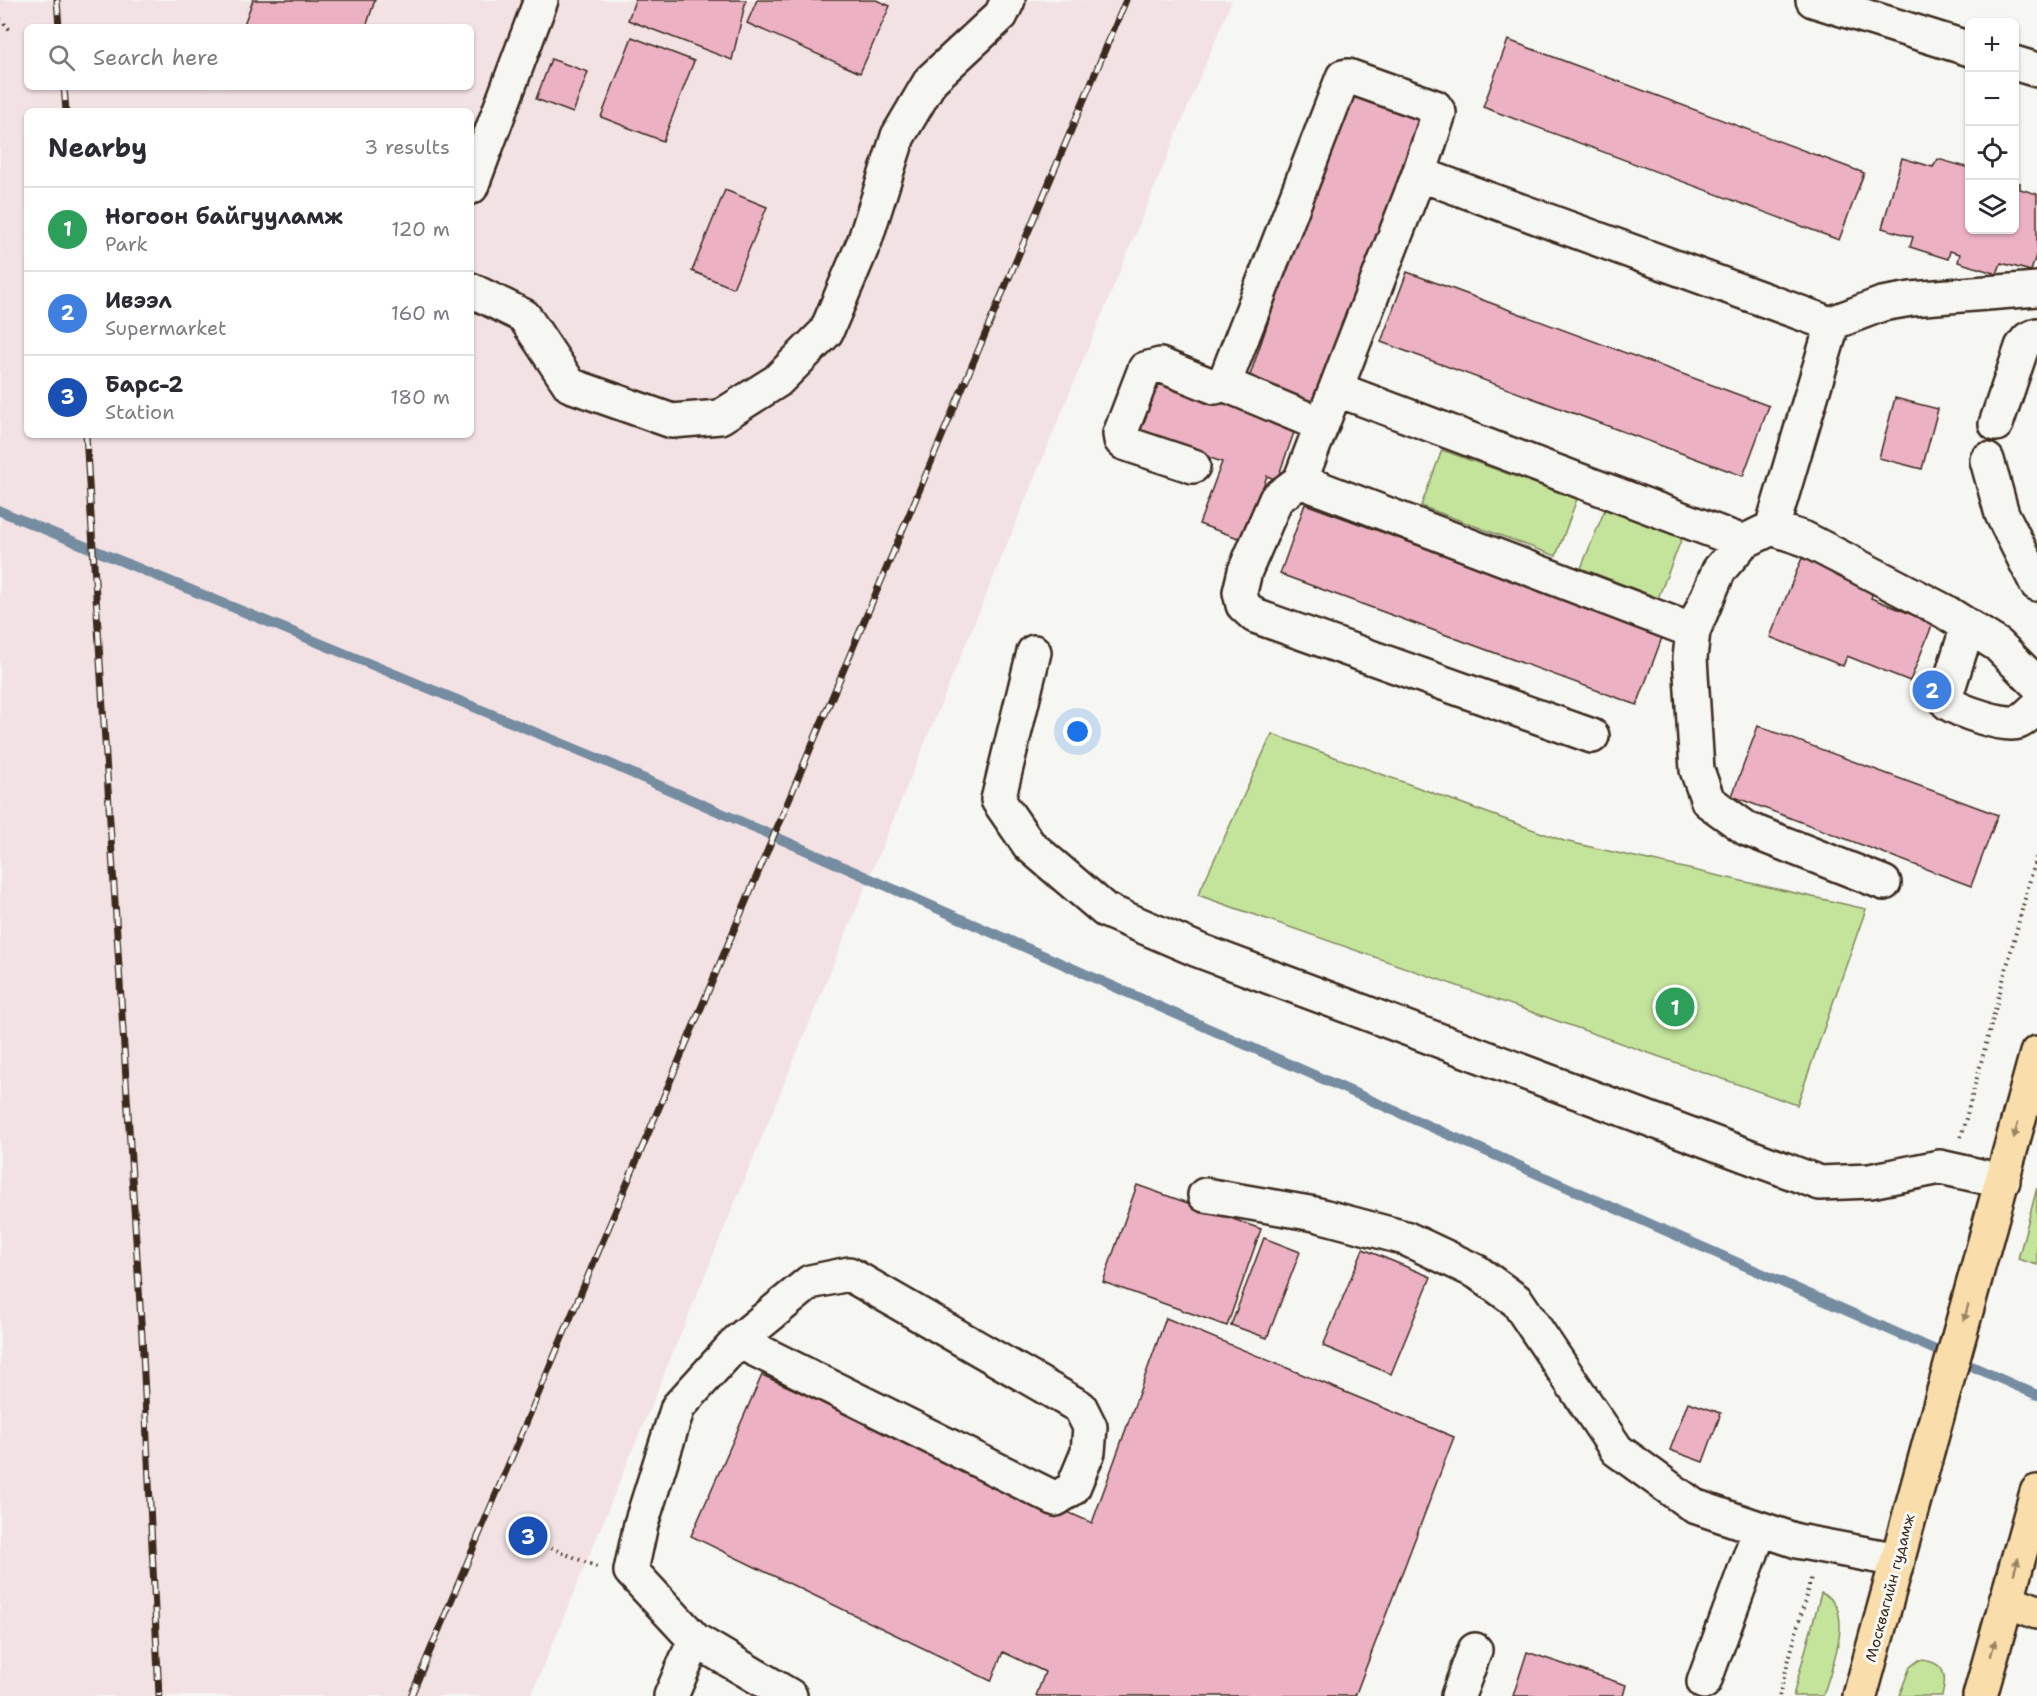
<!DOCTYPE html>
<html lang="en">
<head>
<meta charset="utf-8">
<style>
	body { margin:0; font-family:"Shantell Sans",sans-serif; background:#f2f2f3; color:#2b2b33 }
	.controls { position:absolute; right:18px; top:18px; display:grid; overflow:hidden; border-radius:9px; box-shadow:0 2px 4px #0004 }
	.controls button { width:54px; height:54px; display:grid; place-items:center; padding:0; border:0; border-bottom:2px solid #e1e1e2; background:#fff; color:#2b2b33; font:30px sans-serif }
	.you { position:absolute; left:1078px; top:732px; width:21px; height:21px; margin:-15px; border:4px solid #fff; border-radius:50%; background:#1a73e8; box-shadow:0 0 0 9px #1a73e833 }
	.badge { display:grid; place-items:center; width:39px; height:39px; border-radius:50%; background:#d1495b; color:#fff; font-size:20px; font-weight:700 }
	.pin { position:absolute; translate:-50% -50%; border:3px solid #fff; box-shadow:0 2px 6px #0006 }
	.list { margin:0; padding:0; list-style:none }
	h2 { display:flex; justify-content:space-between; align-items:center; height:78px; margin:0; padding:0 24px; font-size:26px }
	h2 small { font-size:20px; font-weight:400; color:#7c7c81 }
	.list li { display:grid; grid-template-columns:39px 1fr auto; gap:18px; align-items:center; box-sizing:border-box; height:84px; padding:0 24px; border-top:2px solid #e1e1e2 }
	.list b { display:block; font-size:22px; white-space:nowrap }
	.list p { margin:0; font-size:20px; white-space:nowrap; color:#7c7c81 }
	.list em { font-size:20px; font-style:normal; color:#7c7c81 }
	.icon { flex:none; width:33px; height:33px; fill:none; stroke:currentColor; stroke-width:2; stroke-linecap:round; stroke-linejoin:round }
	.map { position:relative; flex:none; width:2037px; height:1696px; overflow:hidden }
	.search { position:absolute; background:#fff; box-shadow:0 2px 4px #0004; left:24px; top:24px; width:450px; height:66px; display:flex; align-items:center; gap:15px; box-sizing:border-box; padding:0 21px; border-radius:9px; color:#7c7c81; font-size:22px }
	.panel { position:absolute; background:#fff; box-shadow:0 2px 4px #0004; left:24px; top:108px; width:450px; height:330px; border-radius:9px }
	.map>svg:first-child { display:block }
</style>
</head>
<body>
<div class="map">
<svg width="2037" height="1696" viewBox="0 0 2037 1696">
	<rect width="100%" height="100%" fill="#f6f6f2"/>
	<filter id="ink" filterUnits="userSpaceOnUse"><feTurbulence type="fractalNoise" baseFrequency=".0167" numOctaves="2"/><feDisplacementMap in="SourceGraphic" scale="12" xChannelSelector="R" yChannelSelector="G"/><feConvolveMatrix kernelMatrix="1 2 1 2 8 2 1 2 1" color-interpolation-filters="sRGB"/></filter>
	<g filter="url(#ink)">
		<!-- built -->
		<path fill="#f3e2e4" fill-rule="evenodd" d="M0,0H1232L531,1696H0ZM27,27H471V87H27ZM27,111H471V435H27Z"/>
		<!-- green -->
		<path fill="#c4e49c" stroke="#80875d" stroke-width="1.5" d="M1442,450L1577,499L1556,556L1421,506Z
			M1606,507L1682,538L1658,598L1581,568Z
			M1272,734L1564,841L1866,909L1797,1105L1198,895Z
			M2037,1188V1265L2018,1259Z
			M1821,1593C1858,1606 1831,1669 1823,1696H1793Z
			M1919,1660C1944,1661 1948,1674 1942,1696H1899L1910,1667Z"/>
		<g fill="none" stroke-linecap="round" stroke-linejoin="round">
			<!-- stream -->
			<path stroke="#758ca1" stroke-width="10" d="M0,511L595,757L2037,1395"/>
		</g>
		<!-- building -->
		<path fill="#ecb2c4" stroke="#3b2a1e" stroke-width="1.5" d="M253,0H375L366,27H243Z
			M635,0H746L732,60L628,20Z
			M757,0H876L890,6L860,73L747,23Z
			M632,37L694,61L663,141L601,117Z
			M1508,40L1864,173L1839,240L1483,107Z
			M551,59L588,72L573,113L536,99Z
			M1347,90L1420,114L1319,409L1247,384Z
			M1902,158L1933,167L1938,159L1970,168V230H2014V182L2020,183V189L2037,194V252L2031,271L2001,263L1997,274L1958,262L1960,254L1950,251L1948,259L1910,247L1913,237L1882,228Z
			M725,190L767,207L733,288L692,271Z
			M1407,272L1769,406L1743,476L1381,342Z
			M1154,378L1296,427L1277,480L1267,476L1244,540L1199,524L1222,462L1136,432Z
			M1895,398L1938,409L1922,469L1879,458Z
			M1305,504L1663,635L1637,705L1280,574Z
			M1802,558L1875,587L1871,598L1933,623L1910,681L1847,656L1843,666L1770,637Z
			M1758,726L1998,815L1971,886L1732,796Z
			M1137,1185L1261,1229L1227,1326L1103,1282Z
			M1264,1238L1300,1252L1267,1338L1231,1325Z
			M1363,1249L1431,1277L1391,1374L1323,1346Z
			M1166,1318L1454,1437L1355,1696H1036L1045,1672L1003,1652L991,1681L691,1536L762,1375L1092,1523Z
			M1688,1402L1721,1413L1703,1462L1670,1450Z
			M1527,1652L1626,1685L1623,1696H1513Z"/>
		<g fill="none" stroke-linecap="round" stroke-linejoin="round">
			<defs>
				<path id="minor" d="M1813,0L1970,49
					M2014,63L2037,70
					M1419,174L1820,320L1827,325L1829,336L1772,528
					M471,187L541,0
					M471,290L524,316L570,385L672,421L720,417L777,381L826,332L865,240L898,136L931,80L1001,15L1008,0
					M1827,325L1882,304L1911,299L2037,289
					M1224,384L1322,425
					M1336,389L1743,542
					M1996,424L2022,347L2028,339L2037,335
					M1987,460L2002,514L2037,584
					M1193,466L1124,443L1121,440L1120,434L1145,369L1160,365L1215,387L1224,384L1343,77L1348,76L1435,107L1439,113L1419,174L1300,481L1693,631
					M1300,481L1276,499L1245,571L1240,592L1243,605L1255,616L1592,736
					M1968,626L1946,695L1948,703C1960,711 2004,727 2018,722C2024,720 2031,712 2037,707
					M1034,652L998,800L1029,845L1105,910L1198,950L1820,1183L1870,1181L1940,1167L2003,1181
					M1884,883L1747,829L1708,801L1697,770L1690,658L1693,631L1719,570L1743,542L1772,528L1805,539L1944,611L1998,645L2037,684
					M1205,1195L1315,1214L1405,1238L1477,1272L1517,1301L1617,1450L1694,1506L1797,1541L1898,1560
					M738,1341L1056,1499L1073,1488L1088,1452L1090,1427L1080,1407L849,1274L810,1282L738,1341L678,1407L641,1524L631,1571L695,1640L790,1696
					M1704,1682L1760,1529
					M671,1696L695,1640
					M1458,1696L1475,1650"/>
				<path id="major" d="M2006,1600L2037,1612"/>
				<path id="highway" d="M1860,1696L2037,1053
					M1980,1696L2037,1492"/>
			</defs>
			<!-- minor casing -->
			<use href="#minor" stroke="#3b2a1e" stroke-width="38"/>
			<!-- major casing -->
			<use href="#major" stroke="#3b2a1e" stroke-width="38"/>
			<!-- highway casing -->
			<use href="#highway" stroke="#3b2a1e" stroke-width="38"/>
			<!-- path -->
			<path stroke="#3b2a1e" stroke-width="4" stroke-dasharray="1.5 4.5" stroke-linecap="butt" d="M0,19L10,30
				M1961,1137L2037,854
				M551,1548L597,1567
				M1779,1696L1811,1578"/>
			<!-- minor -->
			<use href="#minor" stroke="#f6f6f2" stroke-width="33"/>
			<!-- major -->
			<use href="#major" stroke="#f9deab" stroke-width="33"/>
			<!-- highway -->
			<use href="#highway" stroke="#f9deab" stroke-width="33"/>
			<defs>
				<path id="rail" d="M57,0L59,27
					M64,87L66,111
					M86,435L143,1353L159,1696
					M411,1696L1126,0"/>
			</defs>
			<!-- rail casing -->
			<use href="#rail" stroke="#3b2a1e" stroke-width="7"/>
			<!-- rail -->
			<use href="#rail" stroke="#f6f6f2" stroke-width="4.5" stroke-dasharray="14" stroke-linecap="butt"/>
		</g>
		<!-- one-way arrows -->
		<defs><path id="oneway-solid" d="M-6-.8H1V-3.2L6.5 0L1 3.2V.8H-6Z" transform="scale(1.5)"/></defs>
		<g fill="#9a8464">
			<use href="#oneway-solid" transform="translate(2016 1130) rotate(105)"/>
			<use href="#oneway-solid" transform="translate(1966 1313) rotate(105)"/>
			<use href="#oneway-solid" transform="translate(2016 1566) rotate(-74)"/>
			<use href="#oneway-solid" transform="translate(1993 1648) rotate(-75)"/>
		</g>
	</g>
	<g text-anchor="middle" stroke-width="6" stroke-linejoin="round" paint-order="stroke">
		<!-- street labels -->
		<g font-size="15" fill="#3b2a1e" stroke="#f6f6f2">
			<text transform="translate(1890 1588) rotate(-75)" y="5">Москвагийн гудамж</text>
		</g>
	</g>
</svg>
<div class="controls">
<button>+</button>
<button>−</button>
<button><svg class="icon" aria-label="locate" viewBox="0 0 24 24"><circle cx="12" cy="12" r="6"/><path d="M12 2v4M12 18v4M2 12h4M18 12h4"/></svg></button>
<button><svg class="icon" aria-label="layers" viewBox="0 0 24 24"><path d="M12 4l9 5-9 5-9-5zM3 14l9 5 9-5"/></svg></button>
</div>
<div class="you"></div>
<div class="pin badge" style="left:1675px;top:1007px;background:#2e9e5b">1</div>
<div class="pin badge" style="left:1932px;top:690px;background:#3f7fe0">2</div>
<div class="pin badge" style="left:528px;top:1536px;background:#1a4fb4">3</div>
<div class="search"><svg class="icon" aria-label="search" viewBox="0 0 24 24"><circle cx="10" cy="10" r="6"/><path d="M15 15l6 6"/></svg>Search here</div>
<section class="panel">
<h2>Nearby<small>3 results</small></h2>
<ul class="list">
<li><span class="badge" style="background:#2e9e5b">1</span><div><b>Ногоон байгууламж</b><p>Park</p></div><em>120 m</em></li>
<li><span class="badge" style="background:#3f7fe0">2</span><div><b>Ивээл</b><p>Supermarket</p></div><em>160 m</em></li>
<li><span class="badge" style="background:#1a4fb4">3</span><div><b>Барс-2</b><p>Station</p></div><em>180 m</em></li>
</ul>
</section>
</div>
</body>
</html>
